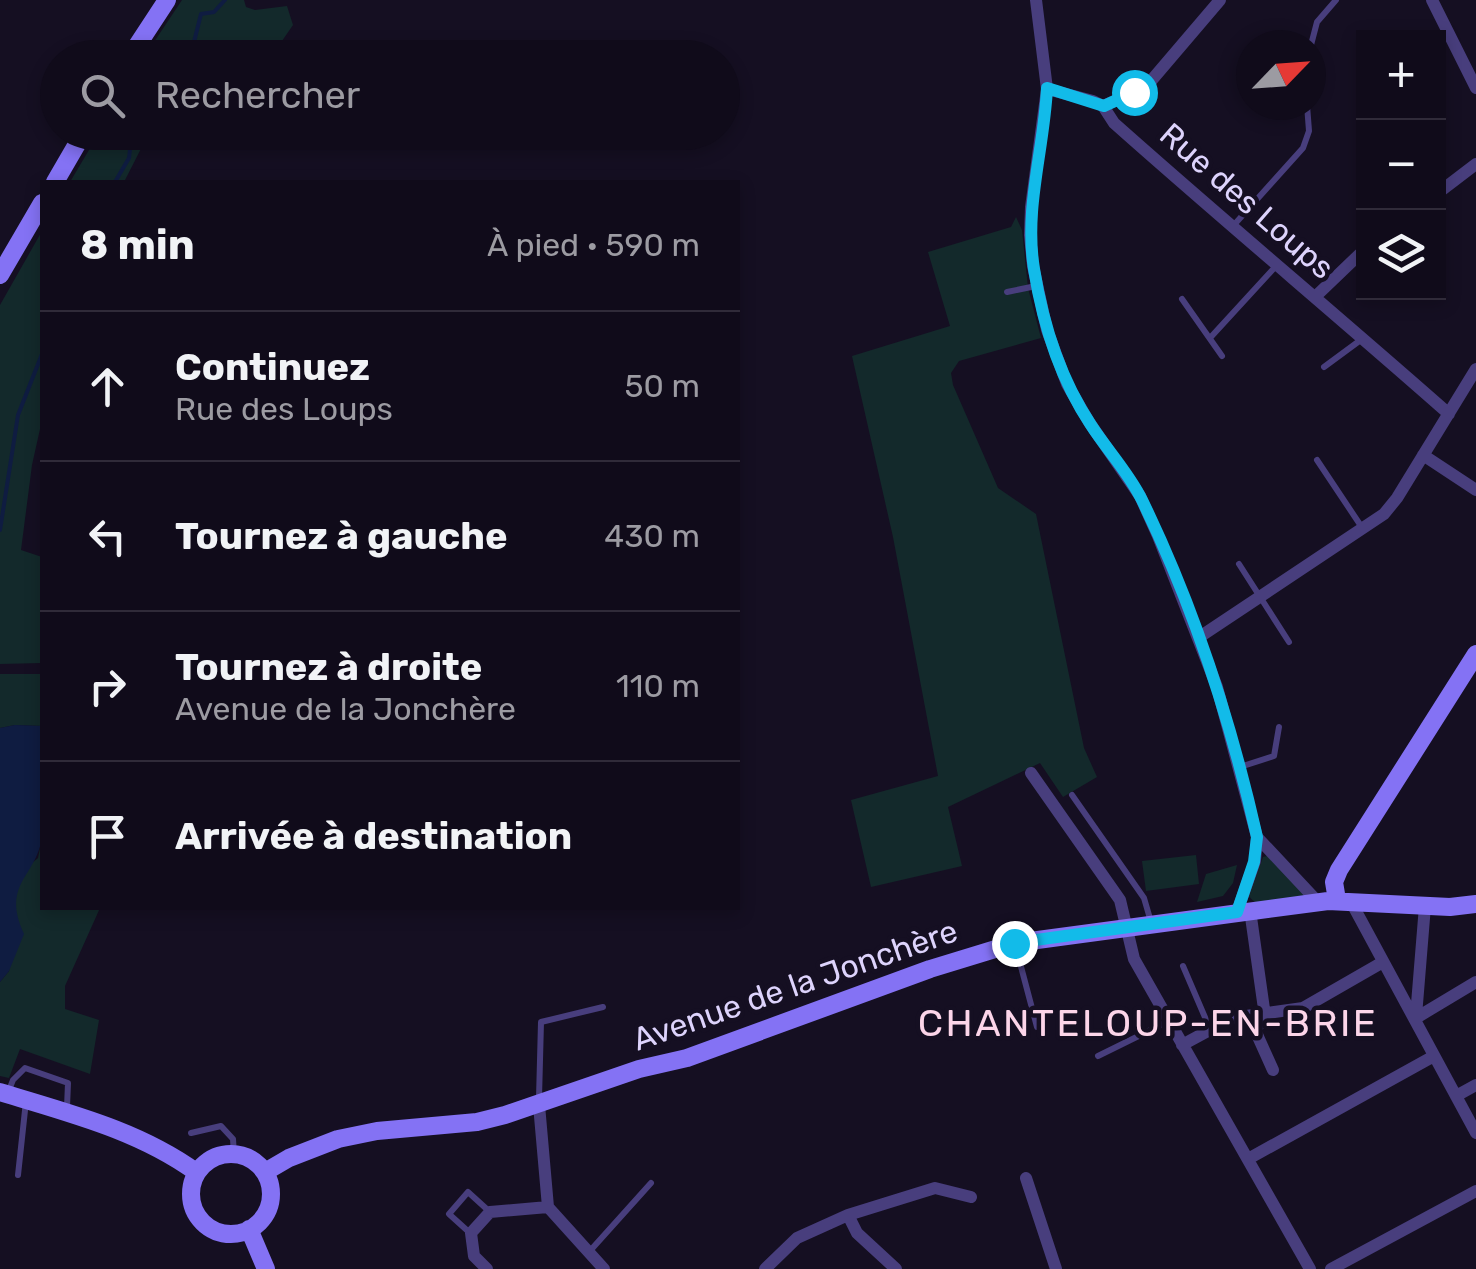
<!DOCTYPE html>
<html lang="fr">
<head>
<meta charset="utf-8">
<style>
	body { margin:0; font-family:Rubik,sans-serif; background:#1e1927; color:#f1f3f6 }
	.controls { position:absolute; right:30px; top:30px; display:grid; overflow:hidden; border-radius:0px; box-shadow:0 5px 15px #0003 }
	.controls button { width:90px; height:90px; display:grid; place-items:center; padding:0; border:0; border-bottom:2px solid #302b39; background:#100b1a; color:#f1f3f6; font:50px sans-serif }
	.compass { position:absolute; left:1236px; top:30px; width:90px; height:90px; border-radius:50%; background:#100b1a; box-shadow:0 5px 15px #0003; rotate:65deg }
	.stop { position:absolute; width:30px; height:30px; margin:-22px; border:8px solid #12bbe9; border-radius:50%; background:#fff }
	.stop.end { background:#12bbe9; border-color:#fff; box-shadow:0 2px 10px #0008 }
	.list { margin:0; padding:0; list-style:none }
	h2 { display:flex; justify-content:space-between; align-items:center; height:130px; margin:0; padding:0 40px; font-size:42px }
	h2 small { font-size:32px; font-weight:400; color:#9c9ba2 }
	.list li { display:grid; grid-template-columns:65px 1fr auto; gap:30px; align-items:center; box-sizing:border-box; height:150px; padding:0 40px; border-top:2px solid #302b39 }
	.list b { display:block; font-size:38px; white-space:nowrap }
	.list p { margin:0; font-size:32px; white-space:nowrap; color:#9c9ba2 }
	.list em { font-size:32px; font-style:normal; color:#9c9ba2 }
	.icon { flex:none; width:55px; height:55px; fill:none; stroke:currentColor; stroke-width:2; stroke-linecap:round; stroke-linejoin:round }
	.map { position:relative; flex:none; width:1476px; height:1269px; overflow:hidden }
	.search { position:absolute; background:#100b1a; box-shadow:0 5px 15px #0003; left:40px; top:40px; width:700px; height:110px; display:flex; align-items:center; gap:25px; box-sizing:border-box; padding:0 35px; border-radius:55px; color:#9c9ba2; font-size:38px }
	.panel { position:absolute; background:#100b1a; box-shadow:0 5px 15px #0003; left:40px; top:180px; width:700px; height:730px; border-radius:0px }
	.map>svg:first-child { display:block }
</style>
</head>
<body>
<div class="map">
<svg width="1476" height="1269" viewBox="0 0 1476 1269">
	<rect width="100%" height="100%" fill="#150f22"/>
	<!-- green -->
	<path fill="#13292b" d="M182,0H244L246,7L255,10L287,6L293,25L271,57H144Z
		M99,133V132L171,133L169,136L148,135L124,182H70Z
		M1016,217L1022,230L1028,288L1041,338L959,361L951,373L953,385L998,488L1036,514L1084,748L1097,777L1063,797L1040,763L948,807L962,866L871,887L851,800L938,776L893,537L852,356L950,326L928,252L1011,227Z
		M42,231V420L32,465L21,550L42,557V663L0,664V305Z
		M0,674H42V726L15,725L0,728Z
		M42,839V908H100L65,986V1009L99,1020L90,1074L20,1049L9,1078L0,1076V982L9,971L17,923L14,895L25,869L38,858Z
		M1196,855L1199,884L1146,891L1142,861Z
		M1267,856L1307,895C1288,900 1261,914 1249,896L1263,857Z
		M1237,865L1233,883L1223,896L1197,902L1206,874Z"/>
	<!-- water -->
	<path fill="#0f1c41" d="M15,725L42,726C43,762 46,800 42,836C38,876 0,883 24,934L9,971L0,982V728Z"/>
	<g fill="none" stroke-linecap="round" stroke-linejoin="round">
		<!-- stream -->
		<path stroke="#0f1c41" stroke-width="4" d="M190,58L201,14L214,12L225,0
			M115,182L129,158L132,132
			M0,530L18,415L42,354"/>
		<!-- lane -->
		<path stroke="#483e7d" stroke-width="6" d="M1311,45L1317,22L1336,0
			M1233,226L1303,148L1309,131L1307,105
			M1007,292L1036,286
			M1182,299L1222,356
			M1210,338L1276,266
			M1324,367L1362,339
			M1317,460L1363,529
			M1239,564L1289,642
			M1240,767L1274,756L1279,727
			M1072,795L1144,898L1151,922
			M1015,944L1037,1027
			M1183,966L1210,1029
			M1098,1056L1169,1021
			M9,1090L13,1080L25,1068L68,1083L67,1107
			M539,1098L541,1022L603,1007
			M191,1133L221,1126L233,1139L234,1154
			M18,1175L26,1101
			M470,1233L449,1214L468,1192L490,1212
			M589,1252L651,1183"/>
		<!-- street -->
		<path stroke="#483e7d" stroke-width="12" d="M1036,0L1047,89L1031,207L1030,235L1033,266L1047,330L1067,384L1089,422L1140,496L1158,536L1217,687L1257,837L1255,861L1237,912
			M1432,0L1476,88
			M1047,89L1093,101L1103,106L1114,123C1224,221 1338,316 1449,414
			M1103,106L1145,88L1220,0
			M1438,193L1476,164
			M1316,296L1364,250
			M1423,455L1476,490
			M1198,638L1384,514L1397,498L1476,369
			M1031,773L1120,900L1134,959L1310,1269
			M1257,837L1318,902
			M1350,900L1476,1133
			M1250,910L1265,1016L1255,1030L1273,1070
			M1416,1016L1425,906
			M1416,1018L1476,982
			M1182,1045L1232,1018L1303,1008L1383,962
			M1456,1096L1476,1085
			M539,1105L548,1207L604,1269
			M1248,1159L1434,1056
			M1026,1178L1056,1269
			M848,1215L857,1233L896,1269
			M487,1269L474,1256L471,1233L490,1212L548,1207
			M765,1269L797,1238L848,1215L935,1188L971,1197
			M1331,1269L1476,1191"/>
		<!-- secondary -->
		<path stroke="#8472f4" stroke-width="18" d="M129,58L167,0
			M55,182L84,132
			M0,275L42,203
			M1337,900L1334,882L1339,870L1476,654
			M0,1092C68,1113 138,1130 196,1172
			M191 1194a40 40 0 1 1 80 0a40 40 0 1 1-80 0Z
			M265,1172L289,1158L338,1139L377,1131L477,1122L505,1115L639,1069L687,1058L930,969L1015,943L1328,901L1450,907L1476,904
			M249,1229L266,1269"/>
	</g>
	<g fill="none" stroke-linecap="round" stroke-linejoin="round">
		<!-- route -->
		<path stroke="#12bbe9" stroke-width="12" d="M1014,943L1237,912L1254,862L1257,837C1231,722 1194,607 1142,500C1129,473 1107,450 1091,425C1059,377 1043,325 1034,269C1024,208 1044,150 1047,88L1104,106L1134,92"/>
	</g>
	<g text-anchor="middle" stroke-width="9" stroke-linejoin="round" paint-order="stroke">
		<!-- street labels -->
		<g font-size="32" fill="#ddd3fc" stroke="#150f22">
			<text transform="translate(1247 201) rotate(41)" y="11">Rue des Loups</text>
			<text transform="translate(795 985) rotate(-19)" y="11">Avenue de la Jonchère</text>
		</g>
		<!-- quarter labels -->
		<g font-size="38" letter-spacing="2.5" fill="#fcd5e9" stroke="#150f22">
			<text x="1148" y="1036">CHANTELOUP-EN-BRIE</text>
		</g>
	</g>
</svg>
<div class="controls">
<button>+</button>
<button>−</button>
<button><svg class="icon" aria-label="layers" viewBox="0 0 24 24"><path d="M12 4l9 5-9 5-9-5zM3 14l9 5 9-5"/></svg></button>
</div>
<svg class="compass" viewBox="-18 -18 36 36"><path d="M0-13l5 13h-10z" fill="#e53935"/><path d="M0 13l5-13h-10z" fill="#9c9ba2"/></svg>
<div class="stop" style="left:1134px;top:92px"></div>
<div class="stop end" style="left:1014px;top:943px"></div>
<div class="search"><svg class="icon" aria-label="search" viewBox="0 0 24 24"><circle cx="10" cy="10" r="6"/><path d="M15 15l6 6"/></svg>Rechercher</div>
<section class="panel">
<h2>8 min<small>À pied · 590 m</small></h2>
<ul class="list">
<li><svg class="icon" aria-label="ahead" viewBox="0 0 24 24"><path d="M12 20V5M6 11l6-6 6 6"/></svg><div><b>Continuez</b><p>Rue des Loups</p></div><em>50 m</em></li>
<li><svg class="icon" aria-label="left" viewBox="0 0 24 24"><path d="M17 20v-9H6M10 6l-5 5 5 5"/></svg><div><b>Tournez à gauche</b></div><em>430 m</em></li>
<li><svg class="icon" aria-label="right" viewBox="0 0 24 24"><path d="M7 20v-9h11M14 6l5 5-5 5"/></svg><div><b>Tournez à droite</b><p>Avenue de la Jonchère</p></div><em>110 m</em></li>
<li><svg class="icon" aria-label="arrive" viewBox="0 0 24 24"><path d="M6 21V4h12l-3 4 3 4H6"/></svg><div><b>Arrivée à destination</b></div></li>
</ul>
</section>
</div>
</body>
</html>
